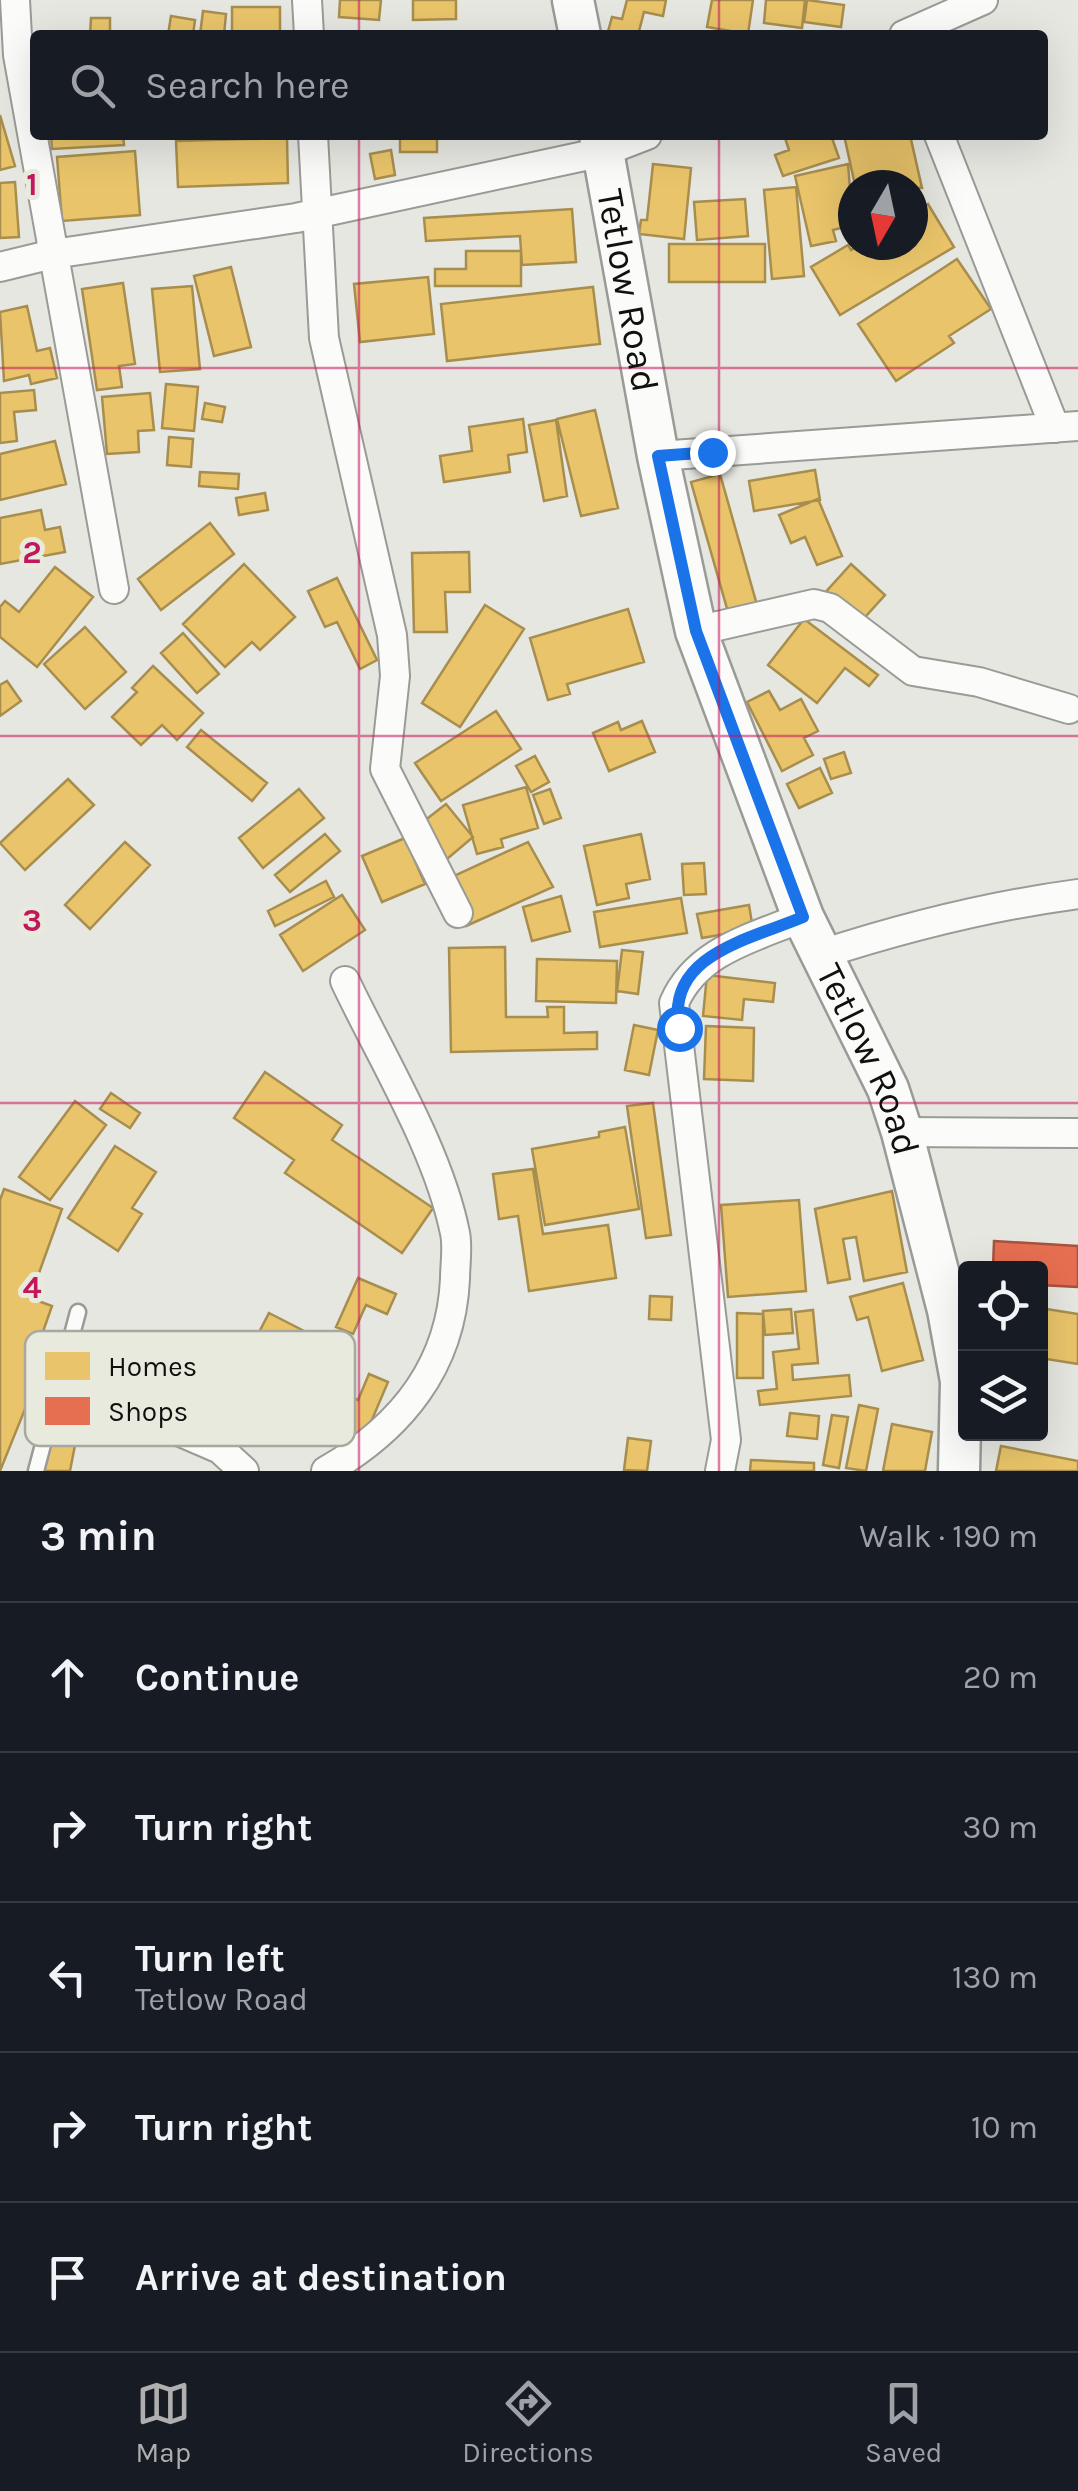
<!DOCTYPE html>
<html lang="en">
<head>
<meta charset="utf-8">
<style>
	body { margin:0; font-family:Karla,sans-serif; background:#242831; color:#f1f3f6 }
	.controls { position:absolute; right:30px; bottom:30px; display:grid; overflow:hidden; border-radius:10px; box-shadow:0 10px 40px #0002 }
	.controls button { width:90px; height:90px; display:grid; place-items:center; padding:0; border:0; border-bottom:2px solid #363941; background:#171b24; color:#f1f3f6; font:50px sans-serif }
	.compass { position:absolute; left:838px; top:170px; width:90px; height:90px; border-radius:50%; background:#171b24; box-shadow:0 10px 40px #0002; rotate:189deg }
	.stop { position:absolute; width:30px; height:30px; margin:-22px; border:8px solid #1a73e8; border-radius:50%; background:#fff }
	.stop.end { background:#1a73e8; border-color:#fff; box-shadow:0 2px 10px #0008 }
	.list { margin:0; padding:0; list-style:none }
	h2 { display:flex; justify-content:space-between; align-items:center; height:130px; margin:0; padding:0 40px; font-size:42px }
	h2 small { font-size:32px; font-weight:400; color:#9ea1a6 }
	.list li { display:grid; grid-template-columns:65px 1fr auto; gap:30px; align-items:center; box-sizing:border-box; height:150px; padding:0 40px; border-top:2px solid #363941 }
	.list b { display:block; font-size:38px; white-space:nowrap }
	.list p { margin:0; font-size:32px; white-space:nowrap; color:#9ea1a6 }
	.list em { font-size:32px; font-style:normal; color:#9ea1a6 }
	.icon { flex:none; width:55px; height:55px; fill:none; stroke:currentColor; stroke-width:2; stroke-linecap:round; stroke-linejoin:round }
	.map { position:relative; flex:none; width:1078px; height:1471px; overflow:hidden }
	.search { position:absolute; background:#171b24; box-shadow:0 10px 40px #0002; left:30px; right:30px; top:30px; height:110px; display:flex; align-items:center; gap:25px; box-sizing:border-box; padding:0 35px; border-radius:10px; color:#9ea1a6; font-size:38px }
	.sheet { height:880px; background:#171b24 }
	nav { display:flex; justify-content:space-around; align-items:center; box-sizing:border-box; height:140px; border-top:2px solid #363941; background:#171b24; font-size:28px; color:#9ea1a6 }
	nav a { display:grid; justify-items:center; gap:5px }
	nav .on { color:#aeafae }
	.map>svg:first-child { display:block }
</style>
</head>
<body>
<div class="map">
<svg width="1078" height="1471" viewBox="0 0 1078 1471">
	<rect width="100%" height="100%" fill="#e6e7e1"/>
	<!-- homes -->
	<path fill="#e9c46a" stroke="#a88e4e" stroke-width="2.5" d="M340,0H381L379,20L339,17Z
		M413,0H456V19L413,20Z
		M627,0H666L663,16L644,12L638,35H607L612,17L622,19Z
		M712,0H753L748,34L707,27Z
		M766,0H805L802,28L764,23Z
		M807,0L844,5L841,27L804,22Z
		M232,7H280V35H232Z
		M203,11L226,14L224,35H200Z
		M171,16L195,20L193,35H168Z
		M91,18H110V35H90Z
		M0,115L15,166L0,170Z
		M51,135H123L124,145L52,149Z
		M400,135H437V152H400Z
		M784,135H831L839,158L783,176L775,155L789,150Z
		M844,135H910L922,188L855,185Z
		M287,138L288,183L178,187L176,141Z
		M391,150L395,175L375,179L370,154Z
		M135,151L140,215L62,221L57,157Z
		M653,164L691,168L684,239L639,234L641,220H647Z
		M848,164L853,225L833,230L836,241L811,246L795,176Z
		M15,182L19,237L0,238V183Z
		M796,187L804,276L772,279L764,190Z
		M745,199L748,236L697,240L694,202Z
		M928,204L954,247L840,315L811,267L848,245L851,250L860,245H913V213Z
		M572,209L576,262L522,265L520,236L426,241L424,218Z
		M669,244H765V282H669Z
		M466,251H521V286H435V269H466Z
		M957,259L991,309L949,336L954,343L896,381L858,324Z
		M231,267L251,347L214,356L194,276Z
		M428,277L434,334L360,342L354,284Z
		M123,283L135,364L119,366L122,387L97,390L82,289Z
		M192,286L200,369L160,372L152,289Z
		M593,287L600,344L447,361L441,304Z
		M27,306L37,351L50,348L57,378L31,384L29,375L4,381L0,312Z
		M166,384L198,387L194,431L162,428Z
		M34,390L36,410L14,412L17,441L0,443V393Z
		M150,393L154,430L138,431L139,452L107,454L102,397Z
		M205,403L225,407L222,422L202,419Z
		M595,410L618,508L581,516L557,419Z
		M523,419L527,452L508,455L510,472L444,482L440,456L472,451L469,427Z
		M556,420L567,496L544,501L529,425Z
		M169,437L193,439L191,467L167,465Z
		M55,441L66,484L0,500V454Z
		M815,470L820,500L754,511L749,481Z
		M200,472L239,474L238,489L199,486Z
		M720,474L757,605L728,612L691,482Z
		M265,493L268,510L239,515L236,498Z
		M818,499L842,556L817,565L805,537L791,543L779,515Z
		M41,510L45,530L60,527L65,552L0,564V518Z
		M210,523L234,554L161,610L138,579Z
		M469,552L470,592H445L447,632H414L412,553Z
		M244,564L295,617L260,650L252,642L225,667L183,624Z
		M851,564L885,595L857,626L823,595Z
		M55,567L93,597L37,667L0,637V607L5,601L19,612Z
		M337,578L377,660L360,669L337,622L325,627L308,591Z
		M485,605L524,629L460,727L422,703Z
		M628,609L644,662L567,684L570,694L548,700L530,638Z
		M804,619L878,675L869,686L845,668L817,703L768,665Z
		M85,627L126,672L85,709L44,664Z
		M183,633L219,674L197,693L161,653Z
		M153,666L203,713L177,740L162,725L141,745L112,717L137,692L132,688Z
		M7,681L21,701L0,716V685Z
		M769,691L780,710L801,699L818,731L804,738L813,755L782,771L747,702Z
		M496,711L521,749L441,801L415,763Z
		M642,721L655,752L609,771L593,733L618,722L621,730Z
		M201,730L267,783L252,801L187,747Z
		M844,752L851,773L831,779L824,759Z
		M535,756L549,782L531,792L516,766Z
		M820,768L832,793L799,808L787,784Z
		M68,779L94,805L25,870L0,843Z
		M526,787L538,828L501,839L503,847L477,854L463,805Z
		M299,789L324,818L263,868L239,838Z
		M550,789L561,818L544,824L533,795Z
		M446,804L473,837L447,859L419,825Z
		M325,834L340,851L290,892L275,875Z
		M641,834L650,879L626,884L629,898L597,905L584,846Z
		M405,838L425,884L382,902L362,856Z
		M125,842L150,865L90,929L65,905Z
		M528,842L553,887L466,926L445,880Z
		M704,863L706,894L684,895L682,864Z
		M326,881L334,897L275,926L268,911Z
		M342,895L365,930L303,971L280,935Z
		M561,896L570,931L532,941L523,907Z
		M681,898L687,933L600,947L594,912Z
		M749,905L753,929L702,938L697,914Z
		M505,947L506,1017H548L547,1007H564V1033L597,1032V1049L451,1052L449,948Z
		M622,950L643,952L638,994L617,991Z
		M537,959L617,961L616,1003L536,1001Z
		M707,975L775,983L773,1002L744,999L742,1020L703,1016Z
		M634,1025L658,1030L649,1075L625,1070Z
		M706,1026L754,1028L753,1081L704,1079Z
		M265,1072L342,1125L332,1140L433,1208L402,1253L285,1173L294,1160L234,1118Z
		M111,1093L140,1113L130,1128L100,1109Z
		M75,1101L106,1125L50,1200L19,1177Z
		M653,1103L671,1235L646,1238L627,1106Z
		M625,1127L639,1209L545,1225L532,1149L599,1137V1132Z
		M115,1146L156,1172L132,1208L142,1214L118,1251L68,1218Z
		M533,1169L543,1234L608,1225L616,1278L529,1291L518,1216L499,1219L493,1174Z
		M4,1189L62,1209L30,1298L52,1306L32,1363L42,1367L0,1471V1200Z
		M892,1191L907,1272L864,1281L856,1237L843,1239L850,1279L828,1283L815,1209Z
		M799,1200L806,1291L728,1297L721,1205Z
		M358,1278L396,1294L387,1314L366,1305L353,1334L336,1327Z
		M903,1283L923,1360L882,1371L868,1317L857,1320L850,1297Z
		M650,1296L672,1297L671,1320L649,1319Z
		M1040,1308L1078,1314V1364L1040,1358Z
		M791,1309L793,1333L765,1335L763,1311Z
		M813,1310L818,1363L792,1365L793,1380L849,1375L851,1396L760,1405L758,1391L777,1389L773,1352L799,1349L795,1312Z
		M269,1313L310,1334L280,1391L240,1369Z
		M737,1313L763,1314V1378H737Z
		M369,1374L388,1382L360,1448L306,1426L316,1400L334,1408L341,1393L358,1400Z
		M859,1405L878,1409L866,1471L846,1468Z
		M790,1413L819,1416L817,1439L787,1436Z
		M832,1415L848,1417L839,1468L823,1465Z
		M892,1424L932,1432L925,1471H883Z
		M49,1433L76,1440L70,1471H41Z
		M628,1438L651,1441L647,1471L624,1470Z
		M1001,1446L1078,1461V1471H996Z
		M751,1460L814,1463V1471H750Z"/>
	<!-- shops -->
	<path fill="#e76f51" stroke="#a6533d" stroke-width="2.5" d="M994,1241L1078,1246V1287L1040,1285V1268H993Z"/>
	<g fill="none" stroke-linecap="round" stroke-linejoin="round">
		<defs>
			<path id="lane" d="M36,1471L78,1312"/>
			<path id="street" d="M15,0L18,55L114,589
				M307,0L309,35
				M904,35L983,0
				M313,135L324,338L392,635L395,676L385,769L458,913
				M939,135L1055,428
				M0,267L53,254L296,218L603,152L647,135
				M658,456L1078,426
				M696,631L814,604L830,608L913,671L979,682L1069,709
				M819,955C905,927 988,906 1078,894
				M902,1132L1078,1133
				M60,1380L220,1449L244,1471
				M326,1471C400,1429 451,1367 455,1279C455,1264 458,1247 455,1233C438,1149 382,1059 345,981
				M720,1471L726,1440L674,1003C697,950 753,938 803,917"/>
			<g id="secondary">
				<path d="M573,0L580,35"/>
				<path id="s1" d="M600,135L658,456L696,631L803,917L888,1089L902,1132L948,1310L961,1381L959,1471"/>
			</g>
		</defs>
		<!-- lane casing -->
		<use href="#lane" stroke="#9a9b96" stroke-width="19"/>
		<!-- street casing -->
		<use href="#street" stroke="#9a9b96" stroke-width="32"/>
		<!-- secondary casing -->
		<use href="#secondary" stroke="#9a9b96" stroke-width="45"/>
		<!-- lane -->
		<use href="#lane" stroke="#fbfbfa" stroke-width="14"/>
		<!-- street -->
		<use href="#street" stroke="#fbfbfa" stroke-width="28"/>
		<!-- secondary -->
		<use href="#secondary" stroke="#fbfbfa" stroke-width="40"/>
	</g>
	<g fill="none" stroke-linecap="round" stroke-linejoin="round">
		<!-- route -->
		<path stroke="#1a73e8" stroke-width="12" d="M679,1028C666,955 748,940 803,917L696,631L658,456L712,452"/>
	</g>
	<!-- grid -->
	<path fill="none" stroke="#c2185b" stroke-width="2.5" stroke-opacity="0.55" d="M359,0V35M719,0V35M359,135V1471M719,135V1471M0,368H1078M0,736H1078M0,1103H1078"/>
	<g text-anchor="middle" stroke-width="10" stroke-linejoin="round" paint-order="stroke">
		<!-- street labels -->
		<g font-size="38" fill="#10110d" stroke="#e8eade">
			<text dy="13" stroke="none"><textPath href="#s1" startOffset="158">Tetlow Road</textPath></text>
			<text dy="13" stroke="none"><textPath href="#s1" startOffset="968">Tetlow Road</textPath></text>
		</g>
	</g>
	<!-- legend -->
	<rect x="25" y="1331" width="330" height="115" rx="15" fill="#e8eade" stroke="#a7a99f" stroke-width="2.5"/>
	<rect x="45" y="1352" width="45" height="28" fill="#e9c46a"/>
	<rect x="45" y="1397" width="45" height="28" fill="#e76f51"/>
	<g font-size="28" fill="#10110d">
		<text x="108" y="1376">Homes</text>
		<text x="108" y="1421">Shops</text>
	</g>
	<g font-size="32" text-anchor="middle" font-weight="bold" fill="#c2185b" stroke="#e8eade" stroke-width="10" stroke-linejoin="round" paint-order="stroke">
		<text x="32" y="195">1</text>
		<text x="32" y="563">2</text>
		<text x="32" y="931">3</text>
		<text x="32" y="1298">4</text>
	</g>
</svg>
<div class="controls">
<button><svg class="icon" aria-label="locate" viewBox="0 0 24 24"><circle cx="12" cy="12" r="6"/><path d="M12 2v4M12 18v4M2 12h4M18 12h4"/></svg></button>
<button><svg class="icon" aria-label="layers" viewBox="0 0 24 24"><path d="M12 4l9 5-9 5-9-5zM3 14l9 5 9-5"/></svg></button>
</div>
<svg class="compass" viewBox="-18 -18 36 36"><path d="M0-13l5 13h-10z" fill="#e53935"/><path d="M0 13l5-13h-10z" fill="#9ea1a6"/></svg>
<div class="stop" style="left:679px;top:1028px"></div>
<div class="stop end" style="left:712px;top:452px"></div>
<div class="search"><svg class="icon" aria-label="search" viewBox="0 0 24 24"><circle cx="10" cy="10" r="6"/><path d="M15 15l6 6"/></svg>Search here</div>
</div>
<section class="sheet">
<h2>3 min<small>Walk · 190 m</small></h2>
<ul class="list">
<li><svg class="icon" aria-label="ahead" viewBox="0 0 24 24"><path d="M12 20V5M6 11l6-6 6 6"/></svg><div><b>Continue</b></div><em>20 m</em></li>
<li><svg class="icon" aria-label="right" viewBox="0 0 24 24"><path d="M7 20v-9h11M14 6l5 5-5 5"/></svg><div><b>Turn right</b></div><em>30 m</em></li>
<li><svg class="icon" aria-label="left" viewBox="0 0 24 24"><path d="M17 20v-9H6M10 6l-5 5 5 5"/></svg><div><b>Turn left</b><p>Tetlow Road</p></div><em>130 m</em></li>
<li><svg class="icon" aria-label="right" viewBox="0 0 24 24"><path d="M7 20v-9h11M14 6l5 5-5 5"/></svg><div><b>Turn right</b></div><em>10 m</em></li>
<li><svg class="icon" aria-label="arrive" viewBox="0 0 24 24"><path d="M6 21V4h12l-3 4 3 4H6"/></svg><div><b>Arrive at destination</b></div></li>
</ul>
</section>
<nav>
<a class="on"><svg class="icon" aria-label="map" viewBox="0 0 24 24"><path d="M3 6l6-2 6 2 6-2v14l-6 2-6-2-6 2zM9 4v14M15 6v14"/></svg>Map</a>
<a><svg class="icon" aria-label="directions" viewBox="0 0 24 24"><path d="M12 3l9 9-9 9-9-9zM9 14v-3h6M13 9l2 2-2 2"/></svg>Directions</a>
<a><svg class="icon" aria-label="saved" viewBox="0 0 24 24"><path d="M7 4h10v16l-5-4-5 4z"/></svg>Saved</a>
</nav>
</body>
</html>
